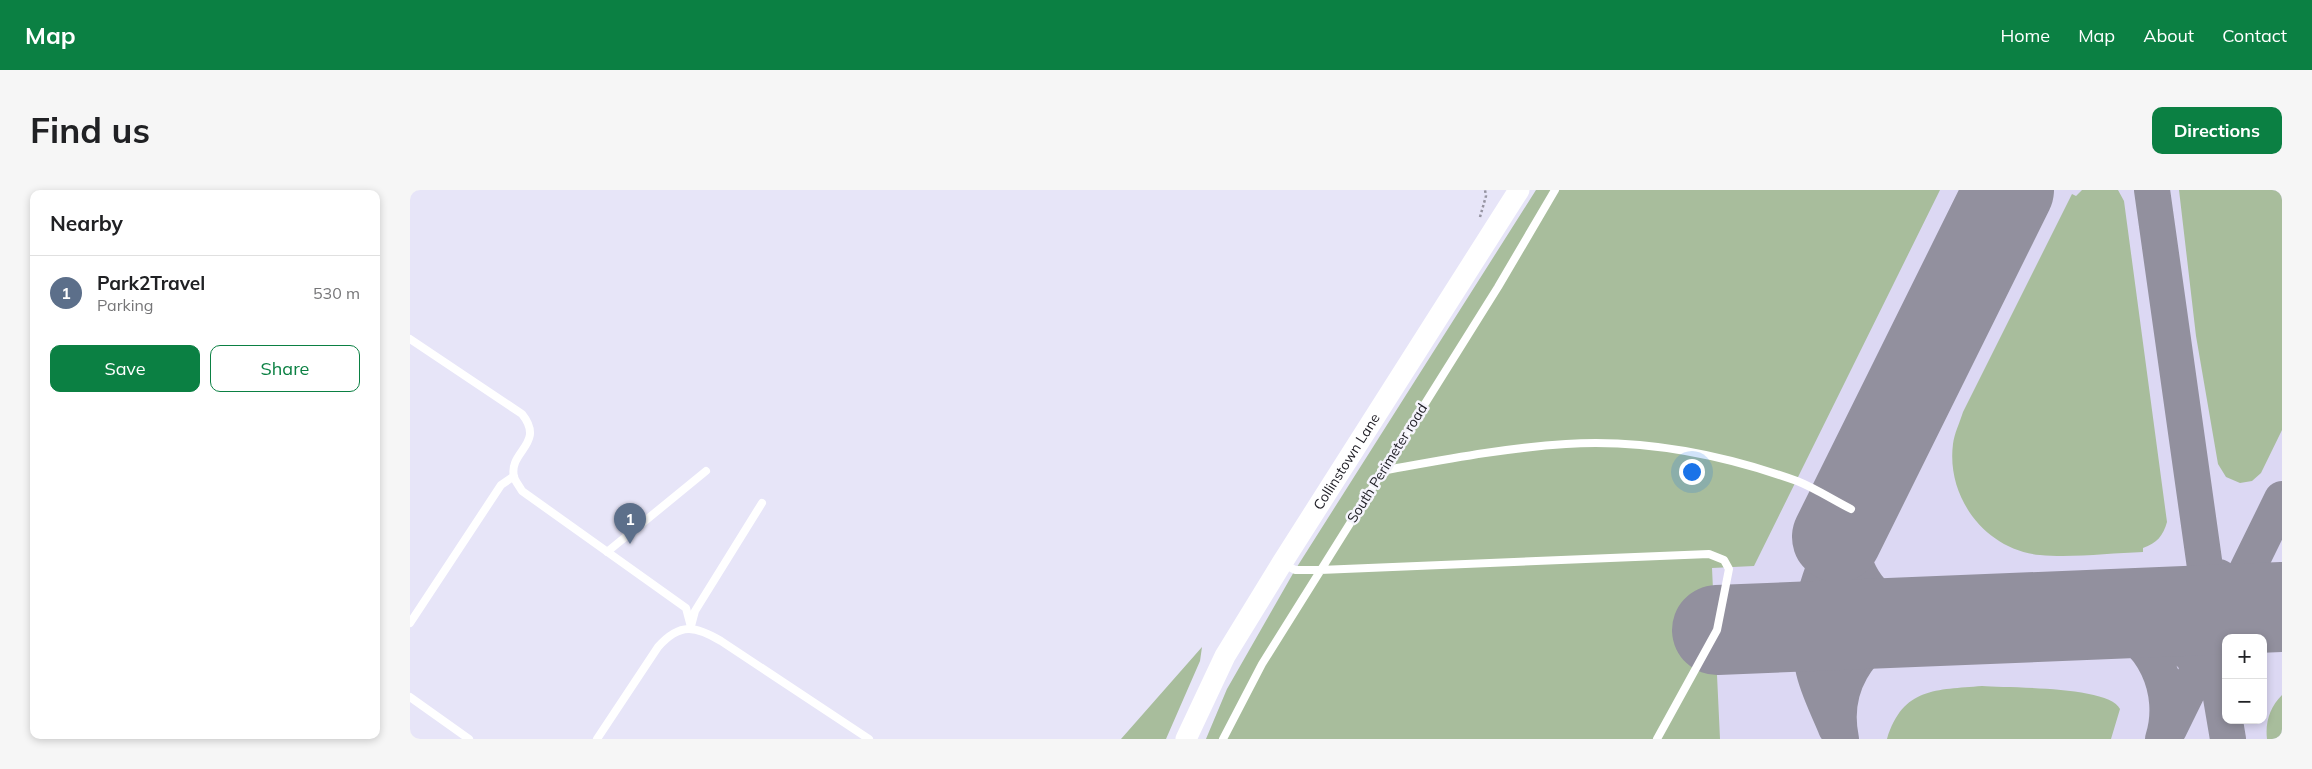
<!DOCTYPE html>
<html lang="en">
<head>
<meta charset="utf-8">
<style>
	body { margin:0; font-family:Mulish,sans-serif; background:#f6f6f6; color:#202124 }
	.controls { position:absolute; right:15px; bottom:15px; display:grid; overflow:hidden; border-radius:10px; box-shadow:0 2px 8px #0003 }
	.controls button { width:45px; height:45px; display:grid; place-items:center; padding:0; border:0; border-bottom:1px solid #e0e0e0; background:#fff; color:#202124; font:25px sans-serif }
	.you { position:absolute; left:1281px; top:281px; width:18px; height:18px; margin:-12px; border:4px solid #fff; border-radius:50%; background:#1a73e8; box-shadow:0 0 0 8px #1a73e833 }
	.badge { display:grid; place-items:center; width:32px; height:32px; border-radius:50%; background:#0b8043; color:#fff; font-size:16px; font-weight:700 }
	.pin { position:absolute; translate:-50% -41px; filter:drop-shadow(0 1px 2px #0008) }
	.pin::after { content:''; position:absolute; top:26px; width:18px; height:15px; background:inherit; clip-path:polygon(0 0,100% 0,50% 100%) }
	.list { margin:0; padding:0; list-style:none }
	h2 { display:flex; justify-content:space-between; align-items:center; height:65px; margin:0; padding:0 20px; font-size:21px }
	h2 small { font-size:16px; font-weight:400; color:#757577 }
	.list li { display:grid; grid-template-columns:32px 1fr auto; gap:15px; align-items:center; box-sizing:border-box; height:75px; padding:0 20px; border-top:1px solid #e0e0e0 }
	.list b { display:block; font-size:19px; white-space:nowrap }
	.list p { margin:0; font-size:16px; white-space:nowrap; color:#757577 }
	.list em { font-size:16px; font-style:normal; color:#757577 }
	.actions { display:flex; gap:10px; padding:15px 20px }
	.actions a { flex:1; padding:11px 0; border:1px solid #0b8043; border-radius:10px; text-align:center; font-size:18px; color:#0b8043 }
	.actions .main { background:#0b8043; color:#fff }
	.map { position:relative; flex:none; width:1872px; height:549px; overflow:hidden; border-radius:10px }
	header { display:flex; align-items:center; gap:30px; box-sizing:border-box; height:70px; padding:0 25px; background:#0b8043; color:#fff }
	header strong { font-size:24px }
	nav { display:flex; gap:28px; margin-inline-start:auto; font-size:18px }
	.intro { display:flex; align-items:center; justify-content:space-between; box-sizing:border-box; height:120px; padding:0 30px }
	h1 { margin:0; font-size:35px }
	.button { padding:12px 22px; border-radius:10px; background:#0b8043; color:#fff; font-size:18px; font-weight:700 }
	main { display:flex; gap:30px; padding:0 30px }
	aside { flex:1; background:#fff; border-radius:10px; box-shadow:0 2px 8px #0003 }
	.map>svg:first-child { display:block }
</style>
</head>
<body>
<header>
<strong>Map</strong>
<nav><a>Home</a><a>Map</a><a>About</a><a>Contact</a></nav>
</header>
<div class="intro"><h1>Find us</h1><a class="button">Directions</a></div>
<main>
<aside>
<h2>Nearby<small></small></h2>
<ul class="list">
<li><span class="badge" style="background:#5c6f8a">1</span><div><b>Park2Travel</b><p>Parking</p></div><em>530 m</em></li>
</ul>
<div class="actions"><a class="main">Save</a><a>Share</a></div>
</aside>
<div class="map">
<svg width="1872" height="549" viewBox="0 0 1872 549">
	<rect width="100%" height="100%" fill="#e7e5f8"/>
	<!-- built -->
	<path fill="#dcd8f3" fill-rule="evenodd" d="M1126,0H1872V549H796L817,499ZM1816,448H1853V530H1816Z"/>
	<!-- green -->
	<path fill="#a8bd9c" d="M1126,0H1530L1344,376L1302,378L1310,549H796L817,499L885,380Z
		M1672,0H1708L1714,11L1757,332C1753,346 1747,353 1733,358V362C1701,363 1662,368 1630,365C1576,360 1536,308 1543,254C1544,244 1550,232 1553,222L1662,4L1666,6Z
		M1769,0H1872V240L1851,283L1842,291L1830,293L1816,287L1808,274L1786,146Z
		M792,457L790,471L756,549H711Z
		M1572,496C1598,498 1700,496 1710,519L1701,549H1477C1493,497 1526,500 1572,496Z
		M1872,505V549H1857C1855,532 1860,517 1872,505Z"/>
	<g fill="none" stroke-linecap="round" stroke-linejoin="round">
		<!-- taxiway -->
		<path stroke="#92909e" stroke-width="36" d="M1742,0L1801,420L1808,490L1818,549
			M1443,314C1442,328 1438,342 1441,356C1448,401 1479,424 1521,432
			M1809,387L1830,405L1861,418
			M1706,427C1748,428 1782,458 1801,493
			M1426,538C1418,518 1407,498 1403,477C1393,430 1408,389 1427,347
			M1759,539L1872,309
			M1431,549C1421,500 1446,451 1497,437C1524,430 1555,432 1583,430C1619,428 1658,424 1693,432C1744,443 1768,503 1753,549"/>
		<!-- runway -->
		<path stroke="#92909e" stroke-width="90" d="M1427,347L1599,0
			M1307,440L1872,417"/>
		<!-- path -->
		<path stroke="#9694a2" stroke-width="2.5" stroke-dasharray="2.5 2.5" stroke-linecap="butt" d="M1070,27L1076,6L1075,0"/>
		<!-- lane -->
		<path stroke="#fff" stroke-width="8" d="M0,149L112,224C136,254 98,261 104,287C105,291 110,297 112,301L276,418L281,437
			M971,281C1033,270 1094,258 1156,254C1233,249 1314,265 1387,291C1405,298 1423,310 1441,319
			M197,362L296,281
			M874,374L885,380H910L1299,364L1314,370L1319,379L1307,440L1247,549
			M0,433L91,295L104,286
			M281,436L285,421L352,313
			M0,507L59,549
			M187,549L248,457C270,432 286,436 311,451L459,549
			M813,549L852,474L1088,97L1145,0"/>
		<!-- secondary -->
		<path stroke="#fff" stroke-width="21" id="s1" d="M776,549L815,466L872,373L1109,0"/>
	</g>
	<g text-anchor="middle" stroke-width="5" stroke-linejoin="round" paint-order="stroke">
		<!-- street labels -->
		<g font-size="14" fill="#1e1d24" stroke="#f5f4fc">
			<text dy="5" stroke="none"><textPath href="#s1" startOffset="321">Collinstown Lane</textPath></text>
			<text transform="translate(977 273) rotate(-58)" y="5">South Perimeter road</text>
		</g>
	</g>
</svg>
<div class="controls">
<button>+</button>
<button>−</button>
</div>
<div class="you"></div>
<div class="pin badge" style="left:220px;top:354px;background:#5c6f8a">1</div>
</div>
</main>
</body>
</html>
